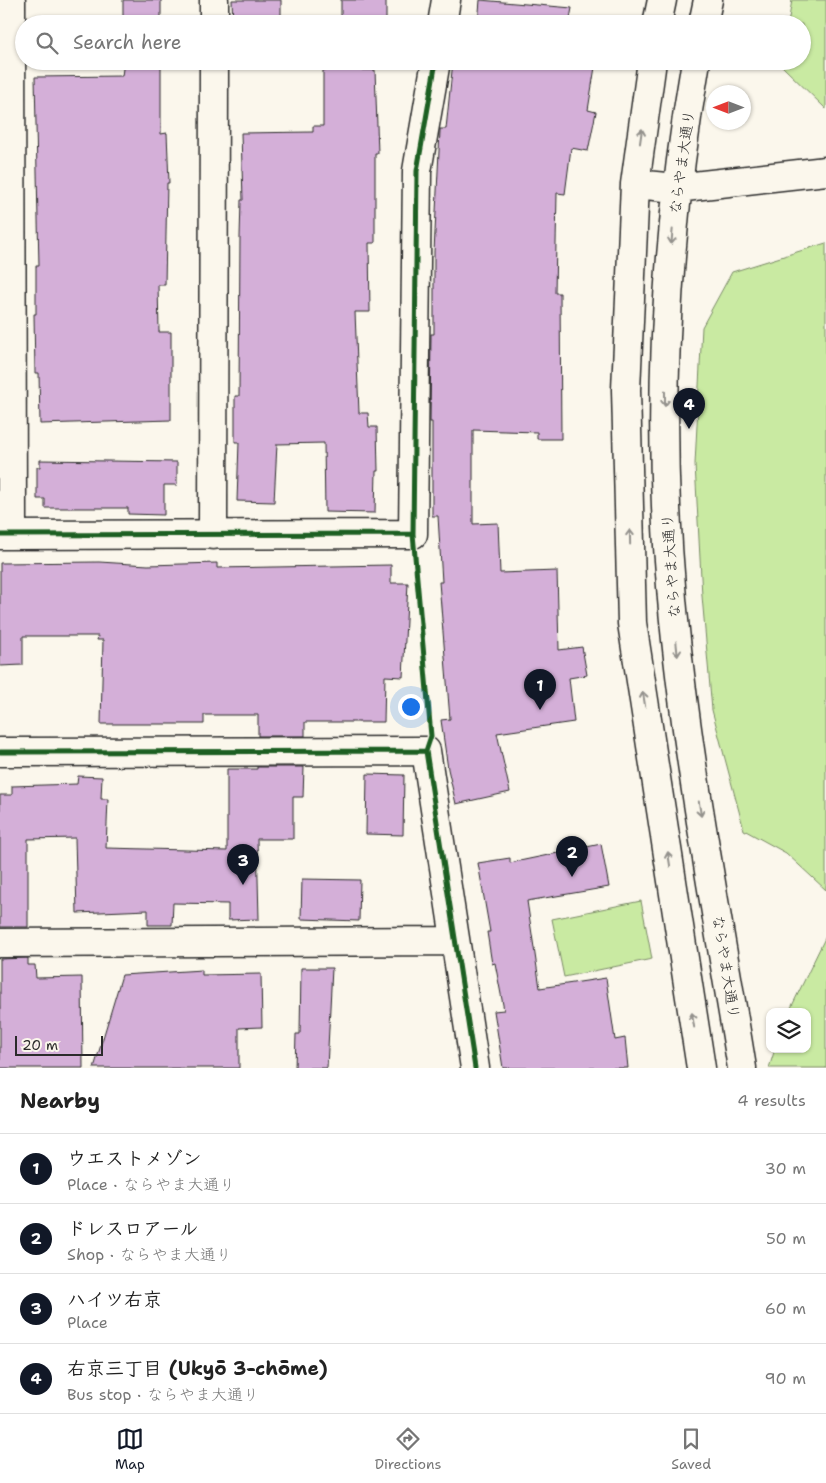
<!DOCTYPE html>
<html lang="en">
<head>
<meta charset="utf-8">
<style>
	body { margin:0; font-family:"Shantell Sans","Klee One",sans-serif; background:#f6f6f6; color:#222 }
	.controls { position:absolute; right:15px; bottom:15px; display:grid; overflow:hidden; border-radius:10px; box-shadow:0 1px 4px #0004 }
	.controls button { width:45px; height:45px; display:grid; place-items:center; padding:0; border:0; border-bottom:1px solid #e0e0e0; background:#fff; color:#222; font:25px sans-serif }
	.compass { position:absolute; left:706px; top:85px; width:45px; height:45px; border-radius:50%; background:#fff; box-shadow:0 1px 4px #0004; rotate:270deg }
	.scale { position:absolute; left:15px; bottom:12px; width:88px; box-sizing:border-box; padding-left:5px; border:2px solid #2b2b2b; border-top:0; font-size:14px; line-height:18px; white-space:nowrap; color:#2b2b2b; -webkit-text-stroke:4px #fbf7ec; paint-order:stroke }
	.you { position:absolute; left:410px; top:706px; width:18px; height:18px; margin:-12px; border:4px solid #fff; border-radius:50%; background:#1a73e8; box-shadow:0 0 0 8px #1a73e833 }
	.badge { display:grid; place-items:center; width:32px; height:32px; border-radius:50%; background:#111827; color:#fff; font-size:16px; font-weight:700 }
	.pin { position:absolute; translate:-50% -41px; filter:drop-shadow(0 1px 2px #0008) }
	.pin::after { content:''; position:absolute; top:26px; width:18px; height:15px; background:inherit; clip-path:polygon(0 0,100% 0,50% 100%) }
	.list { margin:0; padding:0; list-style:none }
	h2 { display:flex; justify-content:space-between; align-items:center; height:65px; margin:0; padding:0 20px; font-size:21px }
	h2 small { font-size:16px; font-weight:400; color:#767676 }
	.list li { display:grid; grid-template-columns:32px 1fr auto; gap:15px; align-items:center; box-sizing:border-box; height:70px; padding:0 20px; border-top:1px solid #e0e0e0 }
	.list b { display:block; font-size:19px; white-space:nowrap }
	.list p { margin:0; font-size:16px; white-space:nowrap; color:#767676 }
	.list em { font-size:16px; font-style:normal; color:#767676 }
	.icon { flex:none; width:28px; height:28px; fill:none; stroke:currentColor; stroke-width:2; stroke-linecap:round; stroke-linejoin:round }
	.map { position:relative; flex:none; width:826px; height:1068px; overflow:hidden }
	.search { position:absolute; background:#fff; box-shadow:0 1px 4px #0004; left:15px; right:15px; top:15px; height:55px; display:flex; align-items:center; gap:12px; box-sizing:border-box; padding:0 18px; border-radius:28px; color:#767676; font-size:19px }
	.sheet { height:345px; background:#fff }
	nav { display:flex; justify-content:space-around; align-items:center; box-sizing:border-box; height:70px; border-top:1px solid #e0e0e0; background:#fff; font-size:14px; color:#767676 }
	nav a { display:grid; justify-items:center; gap:2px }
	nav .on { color:#111827 }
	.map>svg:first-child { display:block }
</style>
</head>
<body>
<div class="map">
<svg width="826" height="1068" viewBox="0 0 826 1068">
	<rect width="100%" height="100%" fill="#fbf7ec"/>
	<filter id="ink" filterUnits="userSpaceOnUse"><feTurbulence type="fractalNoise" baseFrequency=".02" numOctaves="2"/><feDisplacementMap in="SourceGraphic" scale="10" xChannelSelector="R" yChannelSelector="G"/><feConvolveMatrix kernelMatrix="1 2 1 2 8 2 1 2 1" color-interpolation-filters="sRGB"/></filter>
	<g filter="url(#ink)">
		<!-- green -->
		<path fill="#c9eaa2" stroke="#7a8a66" d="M792,0H826V109L782,66V61H802V24H788Z
			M826,243V890L786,853L744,830L712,710L702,596L695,464L702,327L732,272Z
			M641,901L652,959L564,977L552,919Z
			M826,936V1068H769L775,1049H807V1012H789Z"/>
		<!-- building -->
		<path fill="#d4afd8" stroke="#2b2b2b" d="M123,0H161V24H123Z
			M232,0H281V24H233Z
			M341,0H386V24H341Z
			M480,0L572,8L569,24H478Z
			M124,61H161V134L167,133L169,183H167L165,285H158L159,332H171V420L40,424L39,373H35L34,314H36V266H39L35,77L122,76Z
			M453,61H596L588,110L596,112L588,151L571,148L565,194L557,193L555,293H560L561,439H537V432L473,430V524L498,523L500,573L557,571L559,650L582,647L587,675L569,678L574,722L497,733L510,792L456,804L448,769L441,720L450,719L439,582H442L438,516H432V422H430L431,334H434V252L440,131V129H446Z
			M323,70H375L378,153H375V243H369L370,312H355L359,413H368L369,427H377L378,471H376L375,513L325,512L324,443L277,444L274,502L237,501L239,442H235V396H239L240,237L241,200H243L241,133L313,132V126H323Z
			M40,460L177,462V485H164V515L128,514V508H45V499H37V467H40Z
			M99,562L148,565L217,563V568L391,565V583H408L403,677L385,676L384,722H305V736H258V715H204V724H101L103,640H97L98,636H23V665L0,666V563Z
			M257,767H304L303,797H293V839H257L259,919L228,920V904L173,903L172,925H148V910L77,913L75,838L28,839V927H0V795H12V786L77,784L78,776L102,777L101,799H108L106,848L227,851V769H257Z
			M367,774L404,775L403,835L366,834Z
			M601,844L609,887L527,901L540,988L606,978L615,1040L625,1038L628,1068H503L494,1011L504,1010L495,963L492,964L487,932H490L478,863L510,858V863Z
			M302,879L360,880L359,921L301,919Z
			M28,958V965H35L36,978L82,977L83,1068H0V959Z
			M301,968H332L327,1068H295L296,1034H300Z
			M202,970V975L261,974L262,1027L239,1028V1068H94L122,975Z"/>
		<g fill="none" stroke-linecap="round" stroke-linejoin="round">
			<defs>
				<path id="street" d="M11,0L12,535
					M214,24V0
					M442,24L446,0
					M0,535L413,534L417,171L436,61
					M213,535L214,61
					M0,752L426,751L475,1068
					M0,943L454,941"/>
				<path id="secondary" d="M657,24L662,0
					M703,24L708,0
					M652,61L635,184L626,390L632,623L701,1068
					M696,61C665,239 656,420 672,599C686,756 717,912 742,1068
					M635,184L676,188L826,171"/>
			</defs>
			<!-- street casing -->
			<use href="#street" stroke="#2b2b2b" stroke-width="31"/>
			<!-- secondary casing -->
			<use href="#secondary" stroke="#2b2b2b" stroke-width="31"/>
			<!-- street -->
			<use href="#street" stroke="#fbf7ec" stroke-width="28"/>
			<!-- secondary -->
			<use href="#secondary" stroke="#fbf7ec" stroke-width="28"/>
			<defs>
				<path id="cycleway" d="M436,61L417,171L413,534L431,736L426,751L475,1068
					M0,535L413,534
					M0,752L426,751"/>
			</defs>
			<!-- cycleway casing -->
			<use href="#cycleway" stroke="#fbf7ec" stroke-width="8"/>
			<!-- cycleway -->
			<use href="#cycleway" stroke="#1b5e20" stroke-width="5"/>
		</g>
		<!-- one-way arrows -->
		<defs><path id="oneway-shaft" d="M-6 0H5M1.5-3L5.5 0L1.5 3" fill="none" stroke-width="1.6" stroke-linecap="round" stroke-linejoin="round" transform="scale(1.25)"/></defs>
		<g stroke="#93918c">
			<use href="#oneway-shaft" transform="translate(641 136) rotate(-82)"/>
			<use href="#oneway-shaft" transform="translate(672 237) rotate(95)"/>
			<use href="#oneway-shaft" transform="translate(665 399) rotate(90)"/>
			<use href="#oneway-shaft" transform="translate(630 537) rotate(-91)"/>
			<use href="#oneway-shaft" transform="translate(677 649) rotate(84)"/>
			<use href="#oneway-shaft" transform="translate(644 699) rotate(-99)"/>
			<use href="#oneway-shaft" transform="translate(700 809) rotate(81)"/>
			<use href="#oneway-shaft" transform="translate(669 859) rotate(-99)"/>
			<use href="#oneway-shaft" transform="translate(693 1020) rotate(-99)"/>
		</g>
	</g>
	<g text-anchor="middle" stroke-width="4.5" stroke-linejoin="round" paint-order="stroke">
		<!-- street labels -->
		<g font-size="15" fill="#2b2b2b" stroke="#fbf7ec">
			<text transform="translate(682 162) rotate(-82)" y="5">ならやま大通り</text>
			<text transform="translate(671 566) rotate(-94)" y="5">ならやま大通り</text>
			<text transform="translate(726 967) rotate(81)" y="5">ならやま大通り</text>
		</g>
	</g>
</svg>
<div class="controls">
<button><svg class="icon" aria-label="layers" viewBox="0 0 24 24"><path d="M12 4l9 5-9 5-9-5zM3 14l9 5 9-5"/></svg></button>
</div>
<svg class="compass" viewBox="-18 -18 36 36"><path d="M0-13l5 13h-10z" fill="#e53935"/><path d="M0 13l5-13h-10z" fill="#767676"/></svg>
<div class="scale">20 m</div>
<div class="you"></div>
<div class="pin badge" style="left:540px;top:710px">1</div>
<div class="pin badge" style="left:572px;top:877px">2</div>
<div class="pin badge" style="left:243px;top:885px">3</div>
<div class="pin badge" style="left:689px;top:429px">4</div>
<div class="search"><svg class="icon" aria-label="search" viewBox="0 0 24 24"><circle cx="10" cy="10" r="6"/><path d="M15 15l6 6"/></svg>Search here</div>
</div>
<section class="sheet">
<h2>Nearby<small>4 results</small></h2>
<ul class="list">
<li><span class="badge">1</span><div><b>ウエストメゾン</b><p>Place · ならやま大通り</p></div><em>30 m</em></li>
<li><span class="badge">2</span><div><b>ドレスロアール</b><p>Shop · ならやま大通り</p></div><em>50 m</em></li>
<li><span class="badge">3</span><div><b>ハイツ右京</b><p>Place</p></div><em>60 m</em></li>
<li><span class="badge">4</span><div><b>右京三丁目 (Ukyō 3-chōme)</b><p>Bus stop · ならやま大通り</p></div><em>90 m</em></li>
</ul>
</section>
<nav>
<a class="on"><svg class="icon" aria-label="map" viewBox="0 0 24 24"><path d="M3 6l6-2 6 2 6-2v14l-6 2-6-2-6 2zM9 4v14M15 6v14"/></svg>Map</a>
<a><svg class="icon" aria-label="directions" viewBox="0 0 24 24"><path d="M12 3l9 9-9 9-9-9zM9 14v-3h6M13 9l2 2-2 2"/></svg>Directions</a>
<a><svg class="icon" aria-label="saved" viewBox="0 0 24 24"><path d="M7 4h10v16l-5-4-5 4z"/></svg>Saved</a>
</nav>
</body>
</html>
